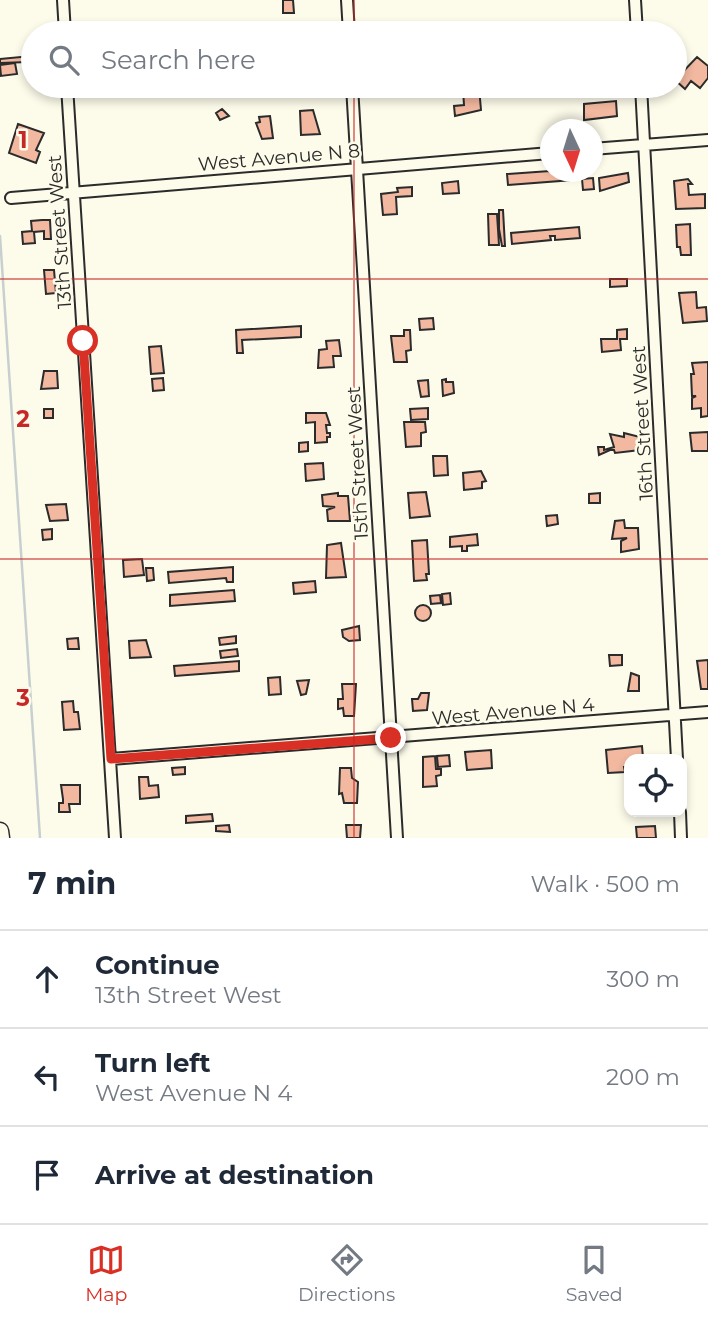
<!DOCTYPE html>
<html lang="en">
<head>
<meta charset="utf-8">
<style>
	body { margin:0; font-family:Montserrat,sans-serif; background:#f2f2f3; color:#1f2937 }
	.controls { position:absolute; right:21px; bottom:21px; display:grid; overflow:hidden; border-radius:14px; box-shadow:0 4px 10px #0003 }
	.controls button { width:63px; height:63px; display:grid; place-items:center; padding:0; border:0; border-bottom:2px solid #e0e1e3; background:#fff; color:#1f2937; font:35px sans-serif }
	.compass { position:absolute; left:540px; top:119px; width:63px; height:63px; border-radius:50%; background:#fff; box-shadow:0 4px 10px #0003; rotate:176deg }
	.stop { position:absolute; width:21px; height:21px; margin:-16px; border:5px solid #d93025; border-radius:50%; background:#fff }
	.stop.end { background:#d93025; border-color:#fff; box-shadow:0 2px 7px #0008 }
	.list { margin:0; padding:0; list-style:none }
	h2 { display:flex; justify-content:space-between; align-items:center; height:91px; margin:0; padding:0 28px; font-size:30px }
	h2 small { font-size:23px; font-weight:400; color:#747a83 }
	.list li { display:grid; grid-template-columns:46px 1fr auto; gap:21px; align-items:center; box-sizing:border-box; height:98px; padding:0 28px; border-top:2px solid #e0e1e3 }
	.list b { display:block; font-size:26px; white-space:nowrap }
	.list p { margin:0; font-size:23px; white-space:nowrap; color:#747a83 }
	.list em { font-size:23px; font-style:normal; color:#747a83 }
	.icon { flex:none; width:38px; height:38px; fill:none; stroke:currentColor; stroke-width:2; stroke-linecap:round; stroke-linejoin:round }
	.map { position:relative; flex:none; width:708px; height:838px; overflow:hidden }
	.search { position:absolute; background:#fff; box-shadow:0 4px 10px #0003; left:21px; right:21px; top:21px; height:77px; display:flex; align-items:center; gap:18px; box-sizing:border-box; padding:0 24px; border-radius:38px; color:#747a83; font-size:26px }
	.sheet { height:385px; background:#fff }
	nav { display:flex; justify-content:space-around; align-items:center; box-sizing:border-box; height:98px; border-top:2px solid #e0e1e3; background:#fff; font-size:19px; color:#747a83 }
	nav a { display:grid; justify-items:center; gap:4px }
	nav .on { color:#d93025 }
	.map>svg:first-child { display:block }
</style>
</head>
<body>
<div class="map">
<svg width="708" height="838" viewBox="0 0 708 838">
	<rect width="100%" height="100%" fill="#fdfbea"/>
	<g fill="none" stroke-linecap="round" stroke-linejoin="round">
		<!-- stream -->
		<path stroke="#c7d0d0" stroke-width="2.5" d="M0,236L40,838"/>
	</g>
	<!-- building -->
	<path fill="#f2b8a0" stroke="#2b2b2b" stroke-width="2" d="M283,0H293L294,13H283Z
		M31,56V61L28,62L0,63V59Z
		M697,57L708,66V78L700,88L691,81L685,89L675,80Z
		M15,63L17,74L1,76L0,65Z
		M510,86H536V88L511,94Z
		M479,87L481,110L455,116L454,106L464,105L463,89Z
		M616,101L617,116L584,120V104Z
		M222,109L229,116L220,120L216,113Z
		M313,110L320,134L301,135L300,111Z
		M270,116L273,138L262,139L256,123L260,122L259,117Z
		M18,124L44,133L36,150L40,152L36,163L9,153Z
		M550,171L573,172V180L508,185L507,174Z
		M628,173L629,182L600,191L599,178Z
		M593,178L594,189L583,190L582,179Z
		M688,179L692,184H688L689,195L705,194V208L676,209L674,181Z
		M458,181L459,193L443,194L442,183Z
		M412,187V196L396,197L397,214L383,215L381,194L398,192L397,188Z
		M499,210H503L505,246H502L499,229Z
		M488,214H497L499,245H489Z
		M42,220H50L51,239H44V231L34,232L35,243L23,244L22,232L32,231L31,221Z
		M690,224L691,255H681L680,247H677L676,225Z
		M579,227L580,238L555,240V236H550L551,240L512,244L511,233Z
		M44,270H54L56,293L46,294Z
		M610,279H627V286L610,287Z
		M696,292L697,308L706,307L707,321L683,323L679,293Z
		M433,318L434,329L420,330L419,319Z
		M301,326V337L242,340L243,353H237L236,330Z
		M627,329V339H620L621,350L602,352L601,339H617V330Z
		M404,330H410L411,350L406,351L407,362H394L391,336H404Z
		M339,340L341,356H333L334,367L318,368L319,350L327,349L326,341Z
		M161,346L164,373L151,374L149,347Z
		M708,362V416L701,417V408L692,409V398L696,396H692L691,374H694L692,363Z
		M44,371H57L58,388L41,389Z
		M163,378L164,390L153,391L152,379Z
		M446,379V382H453L454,393L443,396L442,380Z
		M428,380L429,396L421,397L418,381Z
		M428,408V419L411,420L410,409Z
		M44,409H53V418H44Z
		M306,413H326L330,425H326L327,433H330V437H327V442L315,443V422L306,423Z
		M404,422H425L426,432L421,433V446L406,447Z
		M708,432V451H692L690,433Z
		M624,433L640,437V450L615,453L614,450H610L599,455L598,447H604V450L614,447L610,434L624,437Z
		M308,442V451L299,452V443Z
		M433,456H447L448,475L434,476Z
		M323,463L324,479L306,481L305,464Z
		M481,471L486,481L482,482V488L464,490L463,473Z
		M426,492L430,516L410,518L408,493Z
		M338,493V496H348L350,521H328L327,510L335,507L323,506L322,495Z
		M600,493V503H589V494Z
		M66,504L68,520L50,521L46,505Z
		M557,515L558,524L547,526L546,516Z
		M624,520L625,528H638L639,549L621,552V541L627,538L612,539L615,521Z
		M52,529V539L43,540L42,530Z
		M477,534L478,545L467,546V551H462V546L450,547V537Z
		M427,540L429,574H426L427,580L414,581L412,541Z
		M341,543L346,577L326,578L327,545Z
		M142,559L144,575L124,577L123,560Z
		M233,567V582H227L226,578L169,583L168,572Z
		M146,568H153L154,580L147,581Z
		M315,581L316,592L294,594L293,583Z
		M234,590L235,601L170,606V595Z
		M450,593L451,604L443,605L442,594Z
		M440,595L441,603L431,604L430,596Z
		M415 613a8 8 0 1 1 16 0a8 8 0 1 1-16 0Z
		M359,626L360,640L349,641L343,637L342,630Z
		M236,636V643L220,645L219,638Z
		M78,638L79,649H68L67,639Z
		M146,640L151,657L130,658L129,641Z
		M237,649L238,656L221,658L220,651Z
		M609,655H622V665L610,666Z
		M708,660V689H701L697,661Z
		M239,661V671L175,676L174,666Z
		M631,673L639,676V691H628Z
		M280,677L281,694L269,695L268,678Z
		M309,680L306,694L301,695L297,681Z
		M342,684H356L354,716H344L343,708L338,709V699H343Z
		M421,693H429L427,710L413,711L412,699H418Z
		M73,701L74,712H78L80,729L64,730L62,702Z
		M642,746L643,758L629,759V767H624L625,772L608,773L606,750Z
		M491,750L492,768L467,770L465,752Z
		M449,755L450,766L438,767L437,756Z
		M435,756L436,769H441V775L436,776L437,786L423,787V757Z
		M185,767V774L173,775L172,768Z
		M340,768H351L352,778L358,782L357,803H344L342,793L339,794Z
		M139,777H148L149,786L158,785L159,797L140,799Z
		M61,785H80V804H69L70,812H59V803H63V799Z
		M212,814L213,821L186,823V816Z
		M229,825L230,832L216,831V826Z
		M346,825H361L360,838H347Z
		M655,826L656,838H637L636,827Z"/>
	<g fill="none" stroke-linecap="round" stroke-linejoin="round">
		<defs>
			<path id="minor" d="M63,0L65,33
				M347,0L349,33
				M635,0L637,33
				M67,86L115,838
				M352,86L397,838
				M641,86L677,759
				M592,149L708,140
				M11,198L550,153
				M111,759L708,712
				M680,812L681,838"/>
			<path id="highway" d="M0,831L1,838"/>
		</defs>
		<!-- minor casing -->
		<use href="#minor" stroke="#2b2b2b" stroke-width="14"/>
		<!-- highway casing -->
		<use href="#highway" stroke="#2b2b2b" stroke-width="19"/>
		<!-- minor -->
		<use href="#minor" stroke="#fdfbea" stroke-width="10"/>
		<!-- highway -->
		<use href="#highway" stroke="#fdfbea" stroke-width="16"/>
	</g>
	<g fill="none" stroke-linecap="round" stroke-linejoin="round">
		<!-- route -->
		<path stroke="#d93025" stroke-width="9" d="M83,341L111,759L391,738"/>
	</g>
	<!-- grid -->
	<path fill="none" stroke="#c62828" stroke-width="2" stroke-opacity="0.55" d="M354,0V33M354,86V838M0,279H708M0,559H708"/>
	<g text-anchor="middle" stroke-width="5" stroke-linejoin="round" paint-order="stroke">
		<!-- street labels -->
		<g font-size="19" fill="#2b2b2b" stroke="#fdfbea">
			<text transform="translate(279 157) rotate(-5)" y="7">West Avenue N 8</text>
			<text transform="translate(59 232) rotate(-94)" y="7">13th Street West</text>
			<text transform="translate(642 423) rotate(-93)" y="7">16th Street West</text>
			<text transform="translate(357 463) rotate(-93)" y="7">15th Street West</text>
			<text transform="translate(513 711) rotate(-5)" y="7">West Avenue N 4</text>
		</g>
	</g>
	<g font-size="23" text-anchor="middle" font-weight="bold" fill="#c62828" stroke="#fdfbea" stroke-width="5" stroke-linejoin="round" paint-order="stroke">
		<text x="23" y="148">1</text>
		<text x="23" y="427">2</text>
		<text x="23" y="706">3</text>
	</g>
</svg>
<div class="controls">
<button><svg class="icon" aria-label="locate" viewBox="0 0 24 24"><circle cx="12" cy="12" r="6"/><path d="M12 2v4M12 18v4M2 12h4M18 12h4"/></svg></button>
</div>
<svg class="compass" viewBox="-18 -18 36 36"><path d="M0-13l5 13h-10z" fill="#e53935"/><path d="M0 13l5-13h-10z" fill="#747a83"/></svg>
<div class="stop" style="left:83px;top:341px"></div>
<div class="stop end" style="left:391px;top:738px"></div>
<div class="search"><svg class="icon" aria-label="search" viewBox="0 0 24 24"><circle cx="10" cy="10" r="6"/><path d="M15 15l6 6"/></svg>Search here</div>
</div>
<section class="sheet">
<h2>7 min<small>Walk · 500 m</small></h2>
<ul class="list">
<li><svg class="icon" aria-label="ahead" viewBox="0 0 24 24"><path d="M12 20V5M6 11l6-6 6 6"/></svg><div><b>Continue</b><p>13th Street West</p></div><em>300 m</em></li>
<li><svg class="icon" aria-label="left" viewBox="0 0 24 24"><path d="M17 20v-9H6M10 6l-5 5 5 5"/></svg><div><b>Turn left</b><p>West Avenue N 4</p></div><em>200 m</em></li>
<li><svg class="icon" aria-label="arrive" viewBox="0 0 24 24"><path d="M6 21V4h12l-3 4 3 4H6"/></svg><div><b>Arrive at destination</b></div></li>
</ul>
</section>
<nav>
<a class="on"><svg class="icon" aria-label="map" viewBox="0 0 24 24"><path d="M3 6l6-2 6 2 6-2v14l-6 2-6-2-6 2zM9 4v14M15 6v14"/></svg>Map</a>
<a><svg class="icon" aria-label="directions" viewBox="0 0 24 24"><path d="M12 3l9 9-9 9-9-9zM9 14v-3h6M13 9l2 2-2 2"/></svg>Directions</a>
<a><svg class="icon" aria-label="saved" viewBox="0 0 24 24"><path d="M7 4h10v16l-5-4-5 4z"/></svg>Saved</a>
</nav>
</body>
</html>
